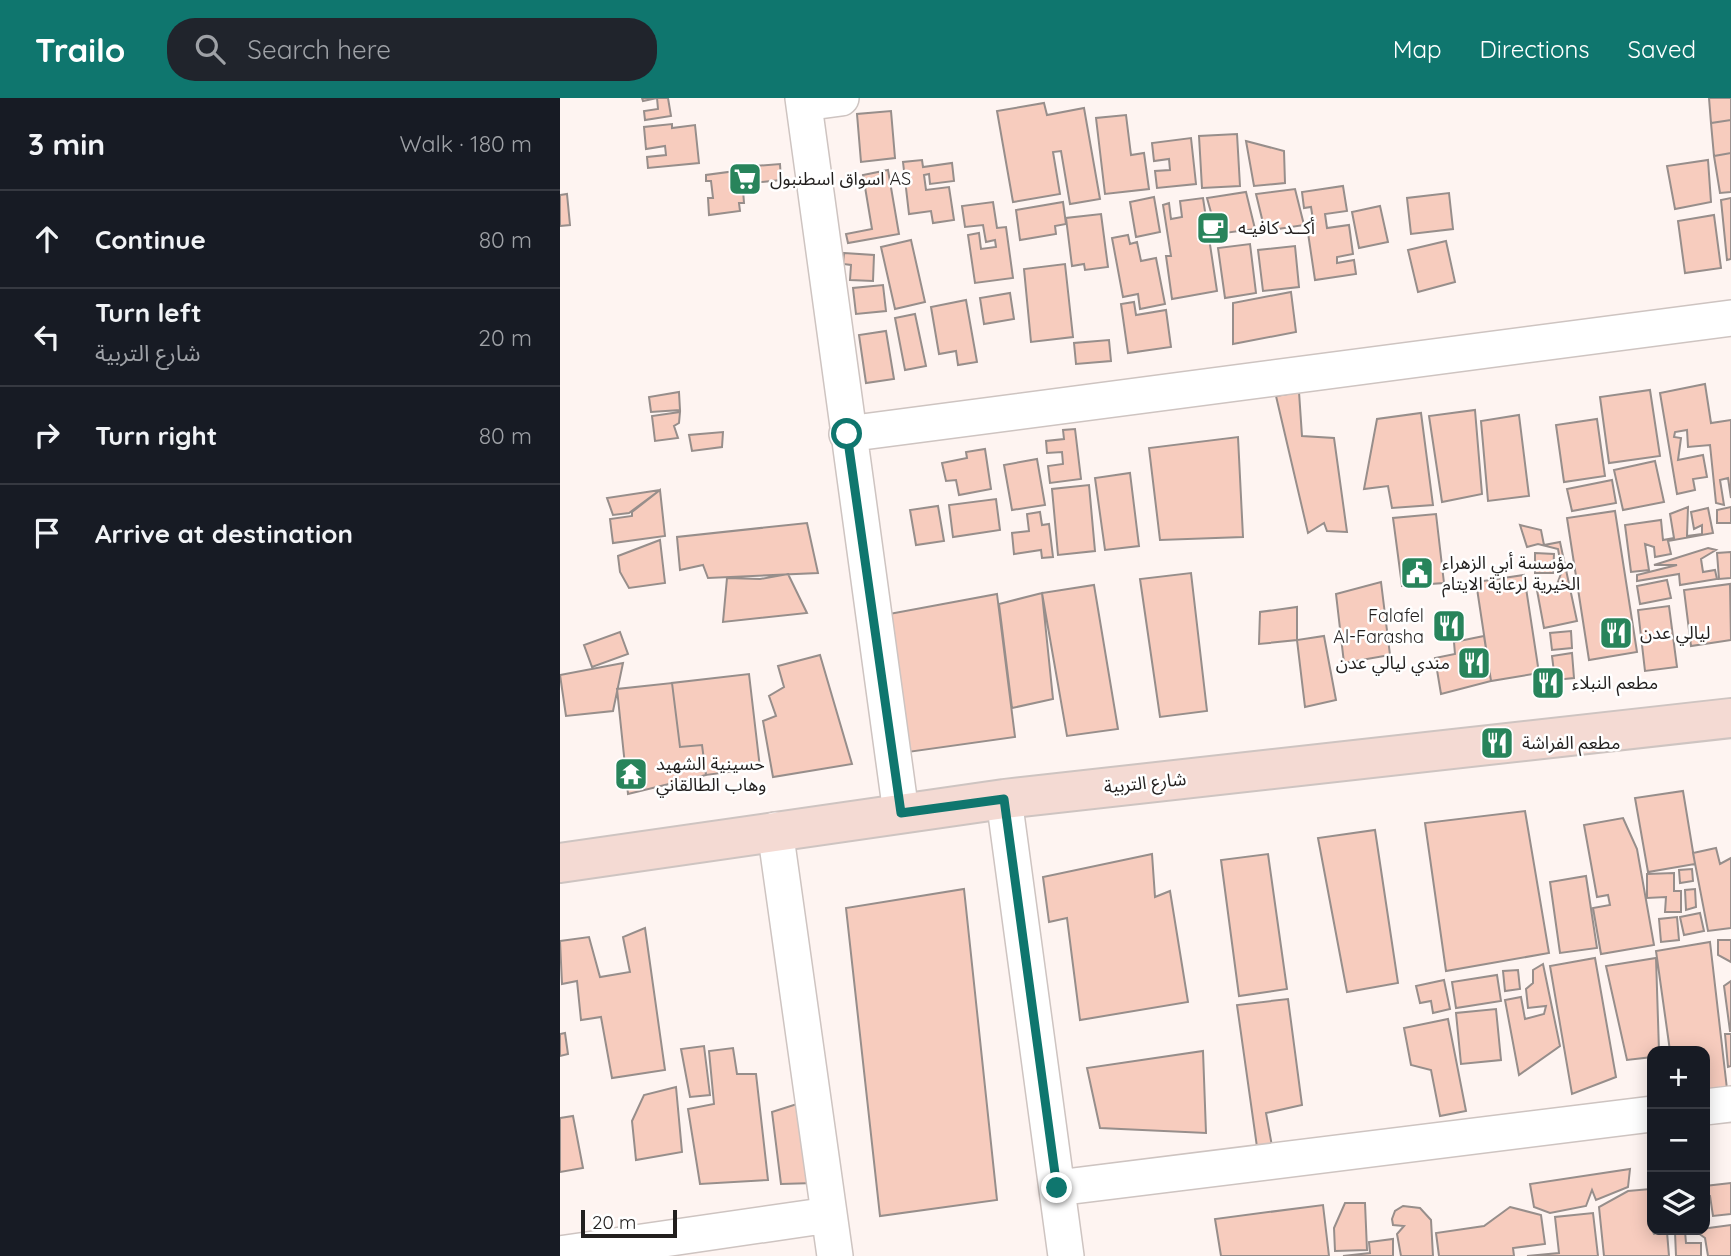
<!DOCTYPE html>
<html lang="en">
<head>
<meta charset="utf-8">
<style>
	body { margin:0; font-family:Quicksand,"Noto Sans Arabic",sans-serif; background:#20242c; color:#f1f3f6 }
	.controls { position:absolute; right:21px; bottom:21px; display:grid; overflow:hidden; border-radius:14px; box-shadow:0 4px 18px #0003 }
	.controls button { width:63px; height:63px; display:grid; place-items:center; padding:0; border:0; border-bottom:2px solid #363941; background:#171b24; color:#f1f3f6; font:35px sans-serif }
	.scale { position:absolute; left:21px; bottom:18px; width:96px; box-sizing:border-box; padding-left:7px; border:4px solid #221f1e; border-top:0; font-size:19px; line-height:24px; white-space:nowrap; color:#221f1e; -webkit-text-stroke:5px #fff; paint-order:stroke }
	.stop { position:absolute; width:21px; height:21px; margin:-16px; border:5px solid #0f766e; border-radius:50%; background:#fff }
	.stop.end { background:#0f766e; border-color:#fff; box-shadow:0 2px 7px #0008 }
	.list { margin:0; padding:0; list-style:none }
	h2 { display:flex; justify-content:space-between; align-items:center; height:91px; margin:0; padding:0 28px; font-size:30px }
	h2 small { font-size:23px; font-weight:400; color:#9ea1a6 }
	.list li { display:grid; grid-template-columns:46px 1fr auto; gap:21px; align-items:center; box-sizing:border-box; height:98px; padding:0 28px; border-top:2px solid #363941 }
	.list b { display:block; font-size:26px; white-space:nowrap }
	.list p { margin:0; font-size:23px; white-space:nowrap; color:#9ea1a6 }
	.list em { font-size:23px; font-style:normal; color:#9ea1a6 }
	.icon { flex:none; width:38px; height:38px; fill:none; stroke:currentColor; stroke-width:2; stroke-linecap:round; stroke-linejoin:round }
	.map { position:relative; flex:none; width:1171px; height:1158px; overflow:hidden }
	header { display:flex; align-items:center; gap:42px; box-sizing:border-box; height:98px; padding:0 35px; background:#0f766e; color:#fff }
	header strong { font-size:33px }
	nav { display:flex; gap:38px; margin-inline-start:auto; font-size:24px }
	.search { width:490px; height:63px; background:#20242c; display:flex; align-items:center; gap:18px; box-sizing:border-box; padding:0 24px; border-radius:28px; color:#9ea1a6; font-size:26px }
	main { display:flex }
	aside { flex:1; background:#171b24 }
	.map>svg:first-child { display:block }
</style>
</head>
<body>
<header>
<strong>Trailo</strong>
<div class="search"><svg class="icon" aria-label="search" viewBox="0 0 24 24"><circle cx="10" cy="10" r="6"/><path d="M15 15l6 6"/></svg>Search here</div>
<nav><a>Map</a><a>Directions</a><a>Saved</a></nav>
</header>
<main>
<aside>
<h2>3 min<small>Walk · 180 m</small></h2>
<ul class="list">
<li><svg class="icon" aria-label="ahead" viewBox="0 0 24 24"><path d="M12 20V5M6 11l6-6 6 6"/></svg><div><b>Continue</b></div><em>80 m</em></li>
<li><svg class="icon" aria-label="left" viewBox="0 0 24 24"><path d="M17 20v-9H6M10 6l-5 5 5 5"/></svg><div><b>Turn left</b><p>شارع التربية</p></div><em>20 m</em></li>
<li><svg class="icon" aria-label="right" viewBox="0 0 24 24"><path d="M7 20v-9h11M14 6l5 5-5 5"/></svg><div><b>Turn right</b></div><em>80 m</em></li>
<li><svg class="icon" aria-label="arrive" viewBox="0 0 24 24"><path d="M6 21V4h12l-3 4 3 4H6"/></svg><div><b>Arrive at destination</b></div></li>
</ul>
</aside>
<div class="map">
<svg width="1171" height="1158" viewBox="0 0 1171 1158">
	<rect width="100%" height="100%" fill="#fef4f1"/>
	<!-- building -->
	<path fill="#f7ccbe" stroke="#978e8b" stroke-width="2" d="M82,0H108L111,18L85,22L84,13L98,11L97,0L83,3Z
		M1149,0H1171V22L1151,25Z
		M484,5L487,17L524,10L540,101L510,106L501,53L493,54L500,96L453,104L437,13Z
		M331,13L335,60L301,64L297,16Z
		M566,17L571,57L584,55L589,91L545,96L536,20Z
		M1171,22V55L1154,58L1151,25Z
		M112,26V30L135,27L139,65L88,70L87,59L106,57L105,48L86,51L84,29Z
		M677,36L680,88L642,90L639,38Z
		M631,40L636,86L597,90L595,73L610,72L609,61L594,63L592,45Z
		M686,43L724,53L725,85L694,88Z
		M1171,55V94L1160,95L1154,58Z
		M362,62L363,69L392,65L394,83L370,86L369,76L364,77L366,92L389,89L394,122L373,125L371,113L349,116L343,64Z
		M1148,62L1151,104L1115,111L1107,68Z
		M220,66L221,82L182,86L181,69Z
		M328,72L339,136L288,145L286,136L312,131L303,77Z
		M176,73L178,93L183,92L184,105H179L180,113L149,117L148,100H153L151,83H146V77Z
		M783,88L787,113L765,116L767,130L789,127L793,156L777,159V165L794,162L796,176L755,182L748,135L755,134L751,109L744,110L742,94Z
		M735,91L744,127L705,133L696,96Z
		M686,94L695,131L657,136L647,100Z
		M889,95L893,131L851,136L847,100Z
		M7,96L10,127L0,128V97Z
		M594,99L600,134L576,139L570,104Z
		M643,100L657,193L612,201L606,158H611L603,107L609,105L611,121L622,119L620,103Z
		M1171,100V161L1167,162L1161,102Z
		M433,104L437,130L446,129L453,180L415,185L408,137L419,135L421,151L436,149L435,142L426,144L423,127L405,129L402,108Z
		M503,104L506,126L495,128L496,136L460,142L456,112Z
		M820,108L828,144L799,150L792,114Z
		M541,116L548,169L525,172L524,166L512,168L506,120Z
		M1154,117L1161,170L1125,175L1118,123Z
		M568,137L570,146L577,144L581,163L596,160L605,206L580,211L578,196L563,199L552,140Z
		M351,142L365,204L335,211L321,149Z
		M886,143L895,184L858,194L848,152Z
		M690,146L696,195L665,200L658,150Z
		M735,148L739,189L703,193L698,152Z
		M284,155L314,157L313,183L290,182L291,167L283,166Z
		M505,166L513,239L471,244L464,171Z
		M323,187L326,213L296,216L293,190Z
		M731,194L736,234L673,246V205Z
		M450,195L454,221L424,226L420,200Z
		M406,202L417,264L398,267L396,253L379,256L371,209Z
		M574,204L576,217L606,212L611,249L568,255L561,206Z
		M355,216L366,268L345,272L335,220Z
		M326,233L334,281L306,285L299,237Z
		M549,242L551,263L516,266L514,245Z
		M1145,286L1151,325L1171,322V400L1168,380L1160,382L1164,407L1156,405L1150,347L1128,349L1127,332L1115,334L1114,339L1121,340L1118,362L1143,357L1147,379L1133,381L1135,392L1117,396L1100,295Z
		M1090,292L1100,358L1049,365L1040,299Z
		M119,294L120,312L91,314L89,299Z
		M739,294L742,338L774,340L787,434L767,433L764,425L748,435L716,298Z
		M915,312L922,396L882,404L869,318Z
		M120,314L119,325L114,328L118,340L95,343L92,318Z
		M861,315L873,407L832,410L828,388L804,391L817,321Z
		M959,317L969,398L928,403L921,323Z
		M1037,321L1045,378L1004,384L996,327Z
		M515,331L521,381L490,385L488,368L503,366L502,354L487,355L486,343L504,341L503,332Z
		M163,334L162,349L132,353L129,337Z
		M678,339L683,439L600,442L589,350Z
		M425,351L431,391L399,397L396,382L386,383L382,365L407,360L406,354Z
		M477,361L485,407L452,412L444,367Z
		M1095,363L1104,404L1063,412L1054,372Z
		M570,375L579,448L545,452L535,380Z
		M1052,382L1056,405L1012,413L1007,391Z
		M529,387L535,453L498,457L492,391Z
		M100,392L105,438L53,445L50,421L72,418V414Z
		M100,392L69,415L53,417L47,400Z
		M436,401L440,432L393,439L389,407Z
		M378,408L384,443L356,447L350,412Z
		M1128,409L1127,438L1142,436V427L1134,431L1131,414L1148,410L1153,435L1108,443L1111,456L1095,459L1094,449L1085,446L1089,472L1071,474L1065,427L1101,422L1103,442L1114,440L1110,416Z
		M1171,409V425H1157V412Z
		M1055,413L1077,554L1029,562L1007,420Z
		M480,414L482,427L489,426L493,459L482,460L481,452L454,456L452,435L469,433L467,416Z
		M876,416L884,485L842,488L833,420Z
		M247,425L258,475L148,480L143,467L120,472L117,439Z
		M960,427L981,432L984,447L1000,444L1017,523L984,530L976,487L996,489L1002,473L998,451L978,446L967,449Z
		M100,442L105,485L69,490L60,474L58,458Z
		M1148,450L1156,452L1141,461L1143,474L1155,472L1157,481L1120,487L1119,476L1077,483V477L1117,467H1094Z
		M1171,454V480L1159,481L1157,455Z
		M975,455L994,456L993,475H975Z
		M631,475L647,613L600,619L580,481Z
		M228,476L247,515L163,524L167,480L200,481Z
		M964,477L979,575L931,583L916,484Z
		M1107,482L1111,500L1080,506L1077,488Z
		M821,484L830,557L784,565L776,496Z
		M1170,486L1171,542L1131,548L1124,492Z
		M534,487L558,631L507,638L482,495Z
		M482,495L493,601L452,610L439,506Z
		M437,496L455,639L341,655L313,519Z
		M1109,508L1117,569L1085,573L1078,512Z
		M737,509V542L699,546L700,514Z
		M1011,533L1012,550L992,552L990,535Z
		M60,534L68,556L32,569L24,547Z
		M764,538L776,602L745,609L737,542Z
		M924,538L931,583L881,596L875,560L895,556L894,544Z
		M1012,555L1014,580L995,582L992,558Z
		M260,557L292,666L213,679L203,623L216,618L209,598L224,589L218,568Z
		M63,565L53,613L6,618L0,577Z
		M189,576L200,670L146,677L142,647L120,649L112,585Z
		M112,585L120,649L142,647L146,677L68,696L57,591Z
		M1123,693L1135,766L1088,774L1075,700Z
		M965,713L989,855L886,873L865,725Z
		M1063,720L1077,751L1094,847L1041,856L1033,810L1050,807L1048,797L1037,799L1024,727Z
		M815,732L838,885L787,894L758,740Z
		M1156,750L1160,766L1171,760V830L1148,833L1133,755Z
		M592,756L595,799L610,793L628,904L520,922L507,820L489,824L483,779Z
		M708,756L727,891L679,898L661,762Z
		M1132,771L1133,783L1120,785L1119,772Z
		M1114,775V793H1121V814H1105L1106,799L1087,800V776Z
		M1026,778L1037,850L1000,855L990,784Z
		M404,791L437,1102L320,1118L286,810Z
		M1135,791L1136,809L1126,812L1125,792Z
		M1140,815L1144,833L1124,837L1120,819Z
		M1117,819L1119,842L1101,844L1099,821Z
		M85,830L105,972L52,980L41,919L21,922L17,883L2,886L0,843L29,839L40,879L70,874L63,839Z
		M1158,842H1171V864L1158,857Z
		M1150,844L1167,991L1145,992V953H1110L1096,853Z
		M1035,860L1056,979L1012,996L990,868Z
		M1096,860L1099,953H1092V959L1067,962L1046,868Z
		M983,866L1000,948L959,977L945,902L961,899L965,921L984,916L986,908L968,910L966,891L973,885V872Z
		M958,872L960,891L945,893L943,873Z
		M937,877L941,903L896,910L892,884Z
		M884,882L890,911L873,915L871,903L860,905L856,888Z
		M1171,883V933H1170L1164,888Z
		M728,901L742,1007L706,1015L712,1048L697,1049L677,907Z
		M936,911L941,962L901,966L896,915Z
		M888,921L906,1013L880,1018L871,972L851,967L844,930Z
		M5,935L8,956L0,958V936Z
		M1165,936H1171V968L1168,969Z
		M144,948L150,997L130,999L121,951Z
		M173,950L177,976H196L208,1082L140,1086L128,1011L154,1006L149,953Z
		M643,953L646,1035L540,1030L527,970Z
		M116,989L122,1054L76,1062L72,1023L84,997Z
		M240,1005L254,1085L221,1086L212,1014Z
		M13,1018L23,1070L0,1074V1020Z
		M1070,1071L1068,1089L1036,1102L1032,1092L1026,1108L990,1115L974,1109L970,1086Z
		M1171,1085V1116L1153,1118L1150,1098H1145V1088Z
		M1090,1091L1092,1132L1094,1136L1107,1134L1109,1158H1044L1039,1109L1068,1093Z
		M785,1105H805L807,1152L775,1153L774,1130Z
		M763,1107L769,1158H661L655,1121Z
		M843,1108L860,1110L871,1122L873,1158H841L837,1136L844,1128L833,1127L832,1121L835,1113Z
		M950,1109L981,1117L985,1146L953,1150L954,1158H879L876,1135L924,1128Z
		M1033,1115L1038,1158H967L999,1155L995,1119Z
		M1171,1127V1158H1148L1145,1140L1134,1132Z
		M1125,1133L1126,1145H1141V1158H1116L1115,1134Z
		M833,1141V1158H783L810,1155L809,1144Z"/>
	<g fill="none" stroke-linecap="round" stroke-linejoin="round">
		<defs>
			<path id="street" d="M243,0L341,715
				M244,5L281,0
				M287,336L1171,220
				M444,701L506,1158
				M215,732L275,1158
				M1145,1009L1171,1006
				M497,1090L1092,1016
				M0,1156L269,1117"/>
			<path id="secondary" d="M0,765L444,701L1171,620"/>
		</defs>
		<!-- street casing -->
		<use href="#street" stroke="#cec4c1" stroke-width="38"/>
		<!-- secondary casing -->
		<use href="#secondary" stroke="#cec4c1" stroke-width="42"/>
		<!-- street -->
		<use href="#street" stroke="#fff" stroke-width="35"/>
		<!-- secondary -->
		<use href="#secondary" stroke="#f4dad3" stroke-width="38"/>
	</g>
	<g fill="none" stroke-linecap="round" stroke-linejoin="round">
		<!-- route -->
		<path stroke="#0f766e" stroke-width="9" d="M287,336L341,715L444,701L497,1090"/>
	</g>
	<!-- icons -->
	<defs>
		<symbol id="supermarket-square" viewBox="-11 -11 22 22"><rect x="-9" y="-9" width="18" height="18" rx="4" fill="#28845b" stroke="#fff"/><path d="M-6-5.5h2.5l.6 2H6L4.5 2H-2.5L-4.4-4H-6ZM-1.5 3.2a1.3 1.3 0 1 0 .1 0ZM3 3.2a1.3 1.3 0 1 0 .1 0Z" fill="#fff"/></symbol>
		<symbol id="cafe-square" viewBox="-11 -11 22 22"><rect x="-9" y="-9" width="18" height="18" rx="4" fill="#28845b" stroke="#fff"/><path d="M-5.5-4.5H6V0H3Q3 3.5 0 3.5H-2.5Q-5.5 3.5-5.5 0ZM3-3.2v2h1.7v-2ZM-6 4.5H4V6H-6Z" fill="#fff"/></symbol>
		<symbol id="civic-square" viewBox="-11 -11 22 22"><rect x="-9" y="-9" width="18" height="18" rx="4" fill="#28845b" stroke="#fff"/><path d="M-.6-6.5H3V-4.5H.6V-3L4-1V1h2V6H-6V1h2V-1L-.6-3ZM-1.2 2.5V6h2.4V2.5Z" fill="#fff"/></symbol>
		<symbol id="restaurant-square" viewBox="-11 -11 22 22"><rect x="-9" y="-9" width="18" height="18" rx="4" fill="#28845b" stroke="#fff"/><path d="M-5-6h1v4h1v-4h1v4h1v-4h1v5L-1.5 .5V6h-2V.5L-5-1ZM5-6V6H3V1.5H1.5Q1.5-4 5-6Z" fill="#fff"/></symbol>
		<symbol id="temple-square" viewBox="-11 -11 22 22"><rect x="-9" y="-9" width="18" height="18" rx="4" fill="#28845b" stroke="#fff"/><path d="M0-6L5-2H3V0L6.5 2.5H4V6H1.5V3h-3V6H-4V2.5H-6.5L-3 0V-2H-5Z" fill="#fff"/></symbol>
	</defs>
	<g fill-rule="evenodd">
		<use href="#supermarket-square" x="166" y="62" width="38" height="38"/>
		<use href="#cafe-square" x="634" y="111" width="38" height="38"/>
		<use href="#civic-square" x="838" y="456" width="38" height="38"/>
		<use href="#restaurant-square" x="870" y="509" width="38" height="38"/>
		<use href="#restaurant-square" x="1037" y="516" width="38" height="38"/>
		<use href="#restaurant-square" x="895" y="546" width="38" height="38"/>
		<use href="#restaurant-square" x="969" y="566" width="38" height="38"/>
		<use href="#restaurant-square" x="918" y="626" width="38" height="38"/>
		<use href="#temple-square" x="52" y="657" width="38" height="38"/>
	</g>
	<g text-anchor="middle" stroke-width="5" stroke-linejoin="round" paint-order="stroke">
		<!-- poi labels -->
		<g font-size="18" fill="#221f1e" stroke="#fff" text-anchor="start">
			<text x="210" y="87">اسواق اسطنبول AS</text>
			<text x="678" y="136">أكــد كافيـه</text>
			<text x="882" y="471">مؤسسة أبي الزهراء<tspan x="882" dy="21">الخيرية لرعاية الايتام</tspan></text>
			<text x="864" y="524" text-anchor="end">Falafel<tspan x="864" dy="21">Al-Farasha</tspan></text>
			<text x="1080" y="541">ليالي عدن</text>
			<text x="890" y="571" text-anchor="end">مندي ليالي عدن</text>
			<text x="1012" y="591">مطعم النبلاء</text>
			<text x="962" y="651">مطعم الفراشة</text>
			<text x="96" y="672">حسينية الشهيد<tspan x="96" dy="21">وهاب الطالقاني</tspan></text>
		</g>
		<!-- street labels -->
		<g font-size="18" fill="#221f1e" stroke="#fff">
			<text transform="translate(585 685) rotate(-6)" y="6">شارع التربية</text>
		</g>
	</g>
</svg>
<div class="controls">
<button>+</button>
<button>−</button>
<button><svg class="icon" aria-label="layers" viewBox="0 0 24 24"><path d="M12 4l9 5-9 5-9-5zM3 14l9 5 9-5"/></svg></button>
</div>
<div class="scale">20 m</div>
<div class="stop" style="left:287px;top:336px"></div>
<div class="stop end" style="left:497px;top:1090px"></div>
</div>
</main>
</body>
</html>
